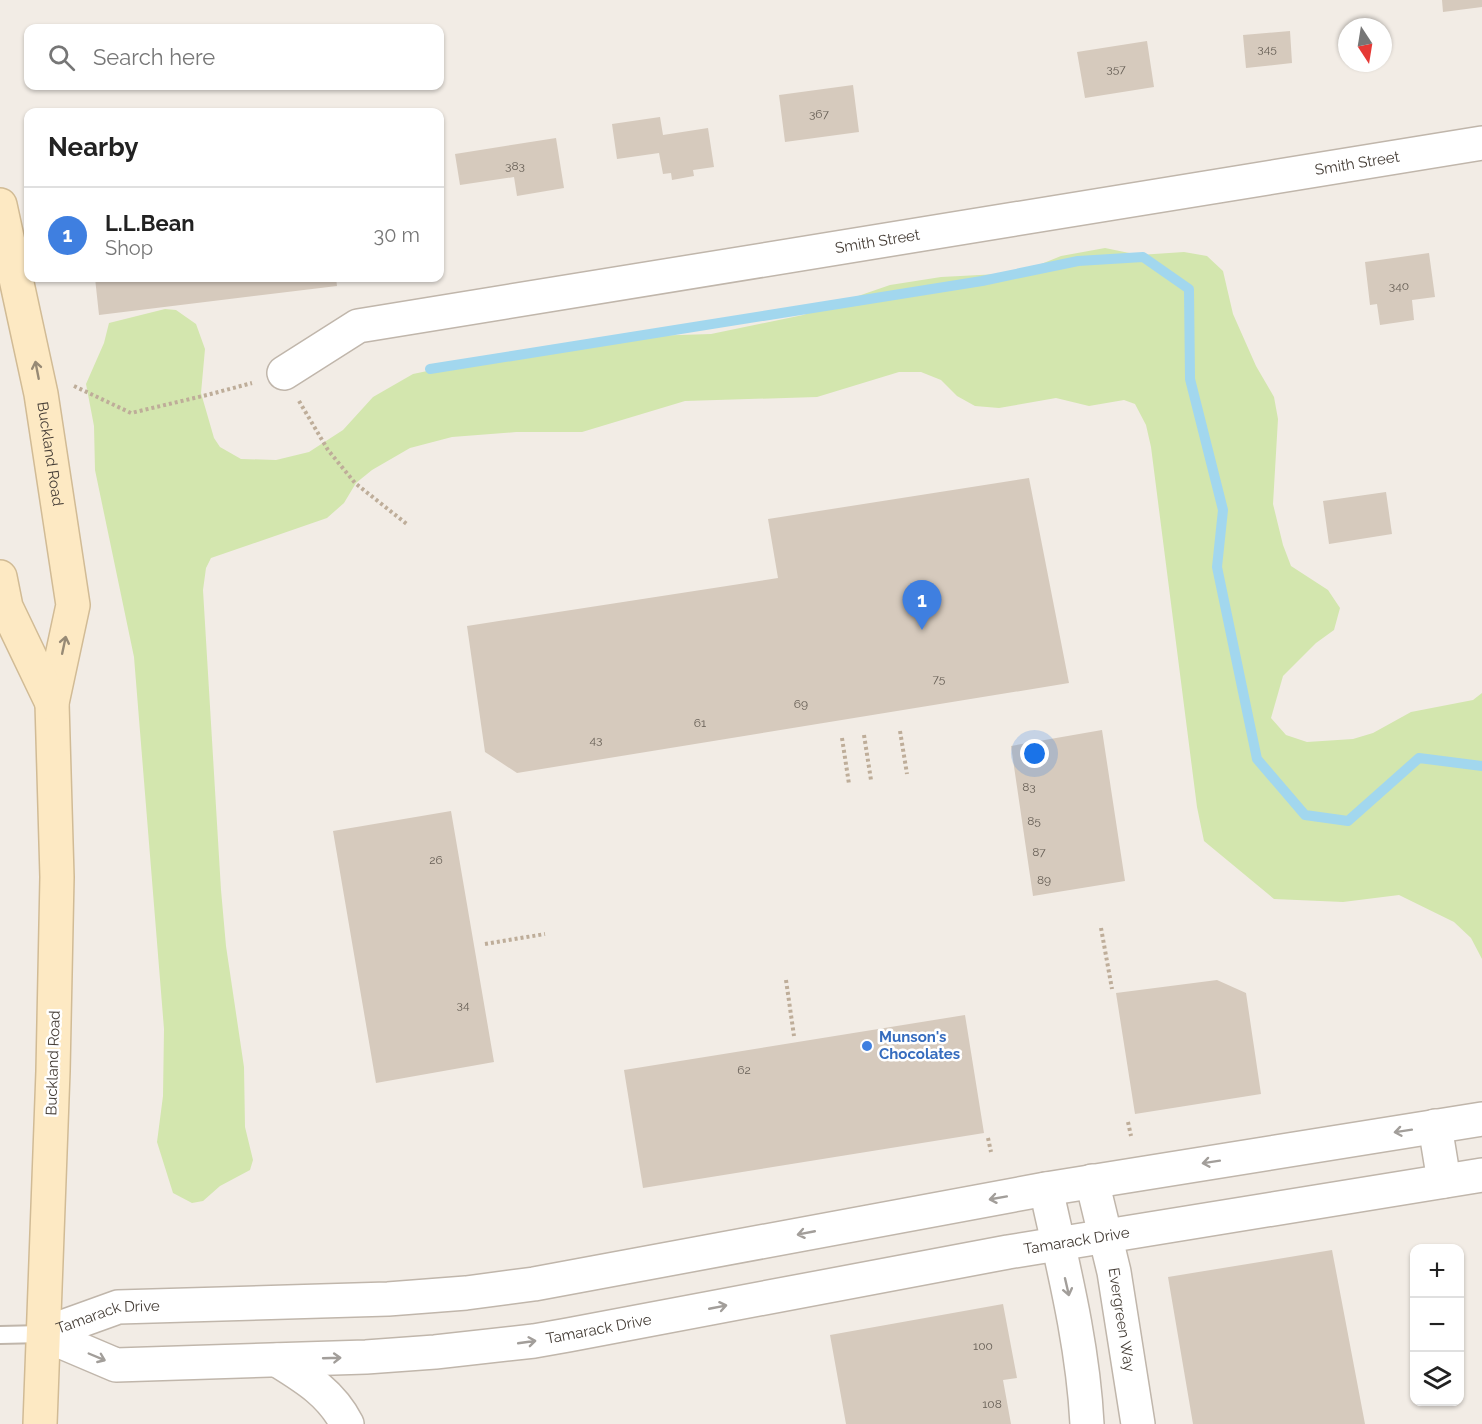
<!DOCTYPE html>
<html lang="en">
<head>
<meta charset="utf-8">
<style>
	body { margin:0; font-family:Raleway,sans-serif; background:#f2f2f2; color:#222 }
	.controls { position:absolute; right:18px; bottom:18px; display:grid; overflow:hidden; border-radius:12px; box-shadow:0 2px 4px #0004 }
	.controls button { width:54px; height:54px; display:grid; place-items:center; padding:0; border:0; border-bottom:2px solid #e0e0e0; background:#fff; color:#222; font:30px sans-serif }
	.compass { position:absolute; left:1338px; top:18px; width:54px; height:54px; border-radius:50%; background:#fff; box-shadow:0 2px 4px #0004; rotate:168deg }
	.you { position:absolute; left:1035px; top:754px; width:21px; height:21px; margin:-15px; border:4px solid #fff; border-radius:50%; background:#1a73e8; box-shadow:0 0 0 9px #1a73e833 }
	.badge { display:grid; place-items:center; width:39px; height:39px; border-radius:50%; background:#f52219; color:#fff; font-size:20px; font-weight:700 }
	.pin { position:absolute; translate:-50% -50px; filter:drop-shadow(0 2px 3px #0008) }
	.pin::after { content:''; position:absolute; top:32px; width:21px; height:18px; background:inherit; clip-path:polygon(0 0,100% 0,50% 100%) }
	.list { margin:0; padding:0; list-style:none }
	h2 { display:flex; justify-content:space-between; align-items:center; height:78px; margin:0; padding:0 24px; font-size:26px }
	h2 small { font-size:20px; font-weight:400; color:#767676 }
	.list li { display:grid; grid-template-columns:39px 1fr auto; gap:18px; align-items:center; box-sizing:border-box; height:96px; padding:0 24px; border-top:2px solid #e0e0e0 }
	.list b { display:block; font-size:22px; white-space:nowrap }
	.list p { margin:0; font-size:20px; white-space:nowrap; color:#767676 }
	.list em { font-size:20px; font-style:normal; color:#767676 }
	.icon { flex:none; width:33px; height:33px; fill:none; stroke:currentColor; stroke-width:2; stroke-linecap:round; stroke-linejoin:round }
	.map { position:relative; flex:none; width:1482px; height:1424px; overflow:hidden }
	.search { position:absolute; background:#fff; box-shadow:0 2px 4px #0004; left:24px; top:24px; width:420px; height:66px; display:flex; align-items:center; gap:15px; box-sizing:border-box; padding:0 21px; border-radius:12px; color:#767676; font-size:22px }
	.panel { position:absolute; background:#fff; box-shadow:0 2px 4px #0004; left:24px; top:108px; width:420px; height:174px; border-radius:12px }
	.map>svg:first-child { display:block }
</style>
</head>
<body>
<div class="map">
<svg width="1482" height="1424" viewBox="0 0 1482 1424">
	<rect width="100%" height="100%" fill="#f2ece5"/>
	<!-- green -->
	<path fill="#d3e6ae" d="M1105,248L1139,255L1184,252L1207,256L1223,271L1233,314L1256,366L1274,397L1278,419L1273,504L1283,545L1291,566L1328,590L1340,608L1334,630L1316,643L1283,676L1271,718L1286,735L1307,742L1353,739L1373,733L1411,712L1473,700L1482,693V959L1471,938L1454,922L1399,895L1343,902L1274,899L1204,841L1197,807L1151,447L1146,425L1135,404L1124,400L1089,406L1056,398L999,408L975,406L957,396L941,380L921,372H899L817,397L685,401L582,432H516L452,437L410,448L372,470L356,483L344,503L327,518L211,558L206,568L203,590L221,890L226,946L244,1067L245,1127L253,1160L250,1170L220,1186L203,1201L192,1203L173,1193L157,1142L163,1096L164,1029L134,657L95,470L94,426L86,384L104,343L109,323L165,309L176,310L196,324L205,349L201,393L214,438L220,447L241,459L276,460L309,452L343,430L373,397L413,374L456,365L526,357L618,337L711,334L803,315L890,285L941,277L1019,273L1061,256Z"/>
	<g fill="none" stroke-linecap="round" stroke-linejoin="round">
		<!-- stream -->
		<path stroke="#a2d7ee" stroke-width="10" d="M430,369L982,281L1078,261L1143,257L1189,289L1190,379L1223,510L1217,567L1257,759L1305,815L1348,821L1419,758L1482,766"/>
	</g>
	<!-- building -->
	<path fill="#d6cabd" d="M1442,0H1482V7L1443,12Z
		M1290,31L1292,63L1246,68L1243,35Z
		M1147,41L1154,87L1085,98L1077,52Z
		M853,85L859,132L785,142L779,95Z
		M660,117L663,135L708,128L714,167L693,170L694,176L672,180L671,173L663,174L659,153L617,159L612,124Z
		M556,138L564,188L517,196L514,177L460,185L455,154Z
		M1429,253L1435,297L1412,300L1414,320L1380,325L1377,304L1370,305L1365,262Z
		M95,278H336L337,286L99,315Z
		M1029,478L1069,683L517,773L485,752L467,626L778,578L768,519Z
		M1386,492L1392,534L1329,544L1323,501Z
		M1102,730L1125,881L1033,896L1011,746Z
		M451,811L494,1062L376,1083L333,831Z
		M1217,980L1246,993L1261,1094L1135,1114L1116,993Z
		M965,1015L984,1133L643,1188L624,1070Z
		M1332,1250L1365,1424H1193L1168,1277Z
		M1003,1304L1017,1378L1003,1380L1011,1424H846L830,1335Z"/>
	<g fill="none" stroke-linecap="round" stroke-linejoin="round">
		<defs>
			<path id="service" d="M0,1335L43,1334"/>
			<g id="minor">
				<path id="s1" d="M284,373L358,326L1482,143"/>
				<path d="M1435,1126L1444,1181"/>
				<path id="s2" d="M1092,1181L1114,1272L1138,1424"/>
				<path d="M1046,1189C1063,1266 1083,1344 1087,1424"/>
				<path id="s3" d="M43,1334L116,1365L366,1357L435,1352L534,1341L568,1335L1008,1252L1482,1175"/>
				<path id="s4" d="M43,1334L118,1307L388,1299L466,1293L534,1284L1046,1189L1482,1119"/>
				<path d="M277,1360C306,1378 331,1393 347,1424"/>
			</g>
			<g id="secondary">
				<path id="s5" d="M0,205L41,394L73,605L52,703L57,877L53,1071L40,1424"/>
				<path d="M0,577L6,607L52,703"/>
			</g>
		</defs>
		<!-- service casing -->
		<use href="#service" stroke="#c0b6ab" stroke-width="20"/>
		<!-- minor casing -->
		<use href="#minor" stroke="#c0b6ab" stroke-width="36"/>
		<!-- secondary casing -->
		<use href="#secondary" stroke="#d1bb95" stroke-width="36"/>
		<!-- path -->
		<path stroke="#bead99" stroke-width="4" stroke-dasharray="3 3" stroke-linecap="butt" d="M74,386L131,413L207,395L252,383
			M299,401L328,450L355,483L408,525
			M900,731L907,774
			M864,735L871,780
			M842,738L849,784
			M1101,928L1112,989
			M485,944L545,934
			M786,980L794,1036
			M1128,1122L1131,1136
			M988,1138L991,1152"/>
		<!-- service -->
		<use href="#service" stroke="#fff" stroke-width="16"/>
		<!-- minor -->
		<use href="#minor" stroke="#fff" stroke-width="33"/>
		<!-- secondary -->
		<use href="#secondary" stroke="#fde9c3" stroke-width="33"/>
	</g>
	<!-- one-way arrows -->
	<defs><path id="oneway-shaft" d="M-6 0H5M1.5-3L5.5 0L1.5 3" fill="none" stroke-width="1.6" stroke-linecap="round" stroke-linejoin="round" transform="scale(1.5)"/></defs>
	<g stroke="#978a75">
		<use href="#oneway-shaft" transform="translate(37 370) rotate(-101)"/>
		<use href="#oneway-shaft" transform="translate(64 645) rotate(-78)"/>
	</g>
	<g stroke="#a29e9a">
		<use href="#oneway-shaft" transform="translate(1403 1131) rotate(171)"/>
		<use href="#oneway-shaft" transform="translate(1211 1162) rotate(171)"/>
		<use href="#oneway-shaft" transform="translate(998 1198) rotate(170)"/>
		<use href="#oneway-shaft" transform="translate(806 1233) rotate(169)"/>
		<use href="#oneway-shaft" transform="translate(1067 1287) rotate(77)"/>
		<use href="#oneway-shaft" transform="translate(718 1307) rotate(-11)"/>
		<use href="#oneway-shaft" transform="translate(527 1342) rotate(-8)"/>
		<use href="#oneway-shaft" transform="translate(97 1357) rotate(23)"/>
		<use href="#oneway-shaft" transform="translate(332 1358) rotate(-2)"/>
	</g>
	<!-- markers -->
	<circle fill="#3f7fe0" stroke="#fff" stroke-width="2" cx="867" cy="1046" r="6"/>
	<g text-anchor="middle" stroke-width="5" stroke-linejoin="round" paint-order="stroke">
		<!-- number labels -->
		<g font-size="12" fill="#686057">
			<text x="1267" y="53">345</text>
			<text x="1116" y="73">357</text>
			<text x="819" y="118">367</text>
			<text x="515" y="170">383</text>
			<text x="1399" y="290">340</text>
			<text x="939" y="683">75</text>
			<text x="801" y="708">69</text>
			<text x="700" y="727">61</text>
			<text x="596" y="744">43</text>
			<text x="1029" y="791">83</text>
			<text x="1034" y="825">85</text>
			<text x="1039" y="856">87</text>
			<text x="436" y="864">26</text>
			<text x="1044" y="884">89</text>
			<text x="463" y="1009">34</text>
			<text x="744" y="1074">62</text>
			<text x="983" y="1350">100</text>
			<text x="992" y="1408">108</text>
		</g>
		<!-- street labels -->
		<g font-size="15" fill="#443c35" stroke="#fff">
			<text dy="5" stroke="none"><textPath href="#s1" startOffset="1100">Smith Street</textPath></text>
			<text dy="5" stroke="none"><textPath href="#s1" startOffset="614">Smith Street</textPath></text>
			<text dy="5" stroke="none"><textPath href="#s5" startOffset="254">Buckland Road</textPath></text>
			<text transform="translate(53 1063) rotate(-88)" y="5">Buckland Road</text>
			<text dy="5" stroke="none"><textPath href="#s3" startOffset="1050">Tamarack Drive</textPath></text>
			<text dy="5" stroke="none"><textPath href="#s4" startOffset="68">Tamarack Drive</textPath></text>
			<text dy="5" stroke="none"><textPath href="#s2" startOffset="142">Evergreen Way</textPath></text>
			<text dy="5" stroke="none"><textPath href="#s3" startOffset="564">Tamarack Drive</textPath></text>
		</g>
		<!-- shop labels -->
		<g font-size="15" font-weight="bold" fill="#366cbe" stroke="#fff" text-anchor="start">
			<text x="879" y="1042">Munson's<tspan x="879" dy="17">Chocolates</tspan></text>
		</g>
	</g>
</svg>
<div class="controls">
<button>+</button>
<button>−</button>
<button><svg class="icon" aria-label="layers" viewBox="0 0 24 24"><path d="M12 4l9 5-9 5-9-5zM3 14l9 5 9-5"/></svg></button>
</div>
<svg class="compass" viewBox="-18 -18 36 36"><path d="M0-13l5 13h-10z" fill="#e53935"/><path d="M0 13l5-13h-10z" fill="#767676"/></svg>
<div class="you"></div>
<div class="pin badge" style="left:922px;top:630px;background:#3f7fe0">1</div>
<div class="search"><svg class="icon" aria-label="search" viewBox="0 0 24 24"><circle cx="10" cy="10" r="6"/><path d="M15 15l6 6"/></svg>Search here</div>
<section class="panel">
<h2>Nearby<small></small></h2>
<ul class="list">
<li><span class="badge" style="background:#3f7fe0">1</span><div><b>L.L.Bean</b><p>Shop</p></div><em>30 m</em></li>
</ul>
</section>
</div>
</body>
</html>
